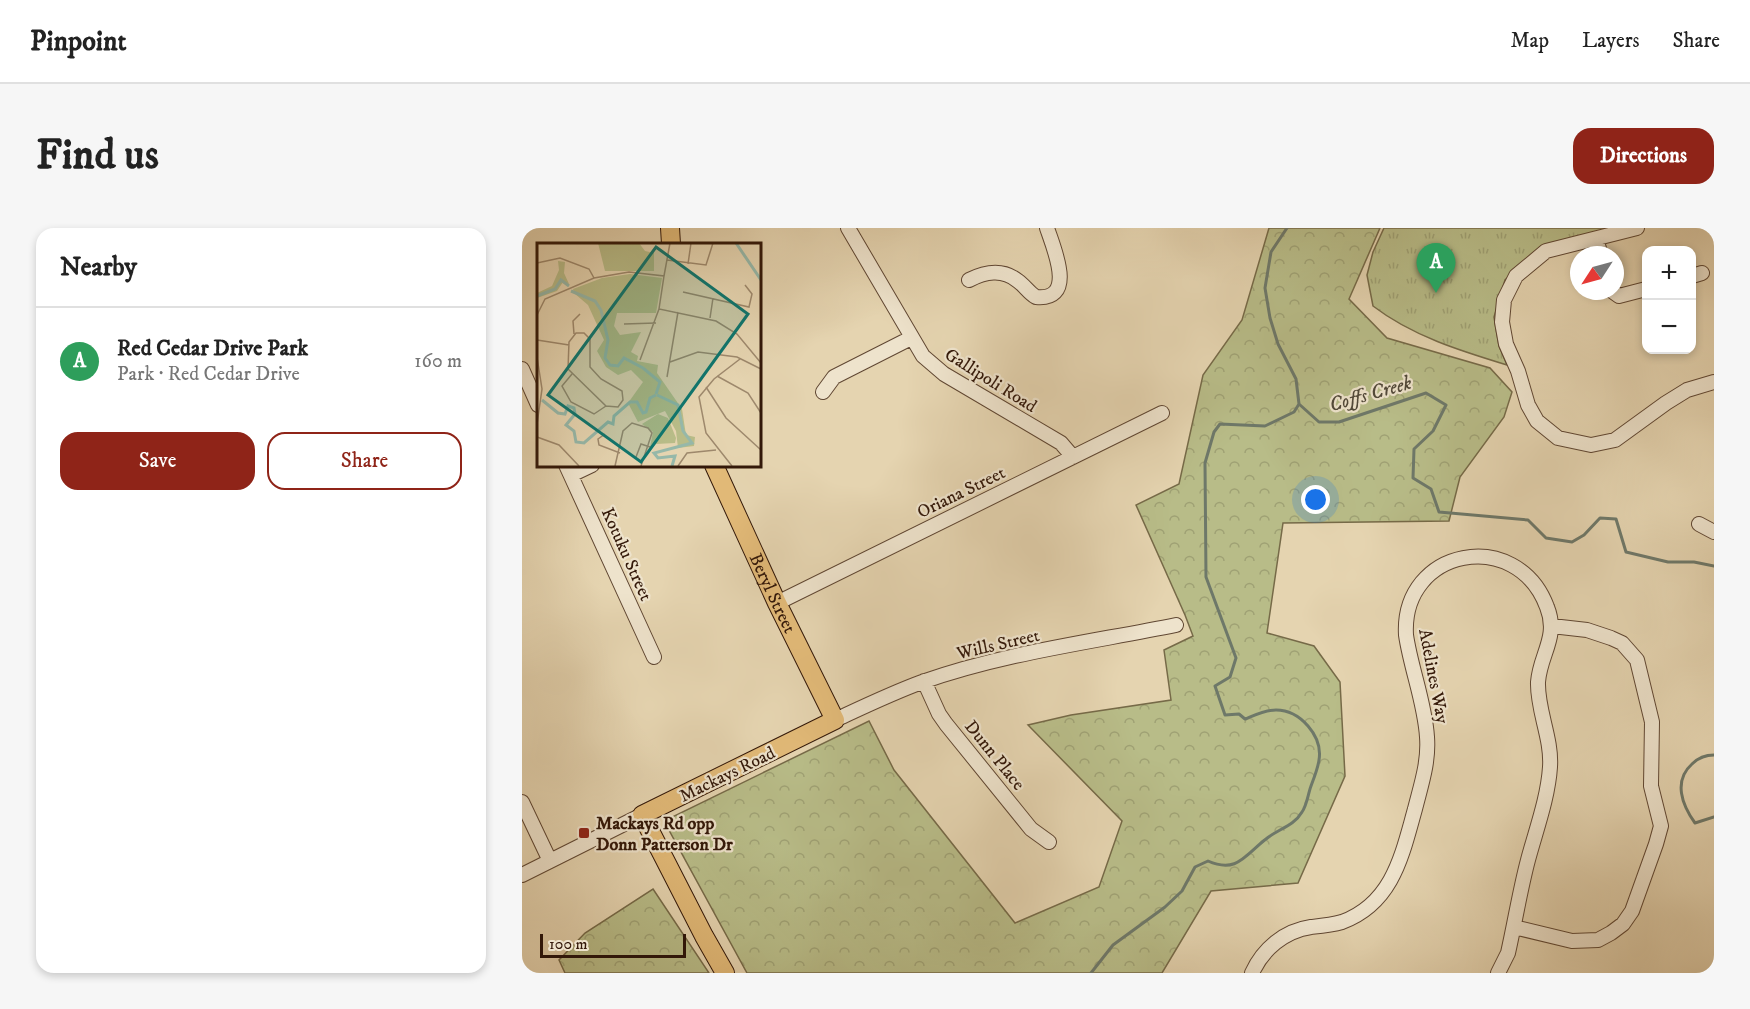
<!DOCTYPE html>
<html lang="en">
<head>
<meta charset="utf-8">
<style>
	body { margin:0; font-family:"IM FELL DW Pica",serif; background:#f6f6f6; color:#222 }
	.controls { position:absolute; right:18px; top:18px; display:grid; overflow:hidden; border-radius:12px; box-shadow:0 3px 9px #0003 }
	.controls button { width:54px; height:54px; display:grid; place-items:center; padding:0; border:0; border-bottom:2px solid #e0e0e0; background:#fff; color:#222; font:30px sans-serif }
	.compass { position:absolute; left:1048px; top:18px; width:54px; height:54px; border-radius:50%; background:#fff; box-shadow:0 3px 9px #0003; rotate:234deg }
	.scale { position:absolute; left:18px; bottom:15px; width:146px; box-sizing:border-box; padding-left:6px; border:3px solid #331809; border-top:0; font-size:16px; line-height:21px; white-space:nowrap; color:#331809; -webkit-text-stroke:4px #eee3cc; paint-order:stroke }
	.you { position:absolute; left:794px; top:272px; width:21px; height:21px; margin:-15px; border:4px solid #fff; border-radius:50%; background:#1a73e8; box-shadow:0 0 0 9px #1a73e833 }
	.badge { display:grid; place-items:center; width:39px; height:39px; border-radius:50%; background:#8f2418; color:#fff; font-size:20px; font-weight:700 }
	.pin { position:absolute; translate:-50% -50px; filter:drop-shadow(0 2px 3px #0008) }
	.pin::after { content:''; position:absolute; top:32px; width:21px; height:18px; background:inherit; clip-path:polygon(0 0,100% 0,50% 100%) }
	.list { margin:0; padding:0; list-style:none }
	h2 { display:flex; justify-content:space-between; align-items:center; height:78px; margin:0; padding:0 24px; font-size:26px }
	h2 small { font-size:20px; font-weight:400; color:#767676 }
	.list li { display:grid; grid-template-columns:39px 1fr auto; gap:18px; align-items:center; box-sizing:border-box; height:108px; padding:0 24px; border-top:2px solid #e0e0e0 }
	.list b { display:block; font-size:22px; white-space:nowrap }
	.list p { margin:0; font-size:20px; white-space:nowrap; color:#767676 }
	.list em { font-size:20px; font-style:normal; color:#767676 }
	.actions { display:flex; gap:12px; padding:18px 24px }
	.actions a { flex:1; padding:14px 0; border:2px solid #8f2418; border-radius:18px; text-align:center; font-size:21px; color:#8f2418 }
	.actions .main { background:#8f2418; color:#fff }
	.map { position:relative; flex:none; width:1192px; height:745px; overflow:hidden; border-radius:18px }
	header { display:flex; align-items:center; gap:36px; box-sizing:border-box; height:84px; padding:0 30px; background:#fff; border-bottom:2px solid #e0e0e0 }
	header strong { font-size:28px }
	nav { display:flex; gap:33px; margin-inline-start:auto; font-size:21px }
	.intro { display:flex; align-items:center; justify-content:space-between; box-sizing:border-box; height:144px; padding:0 36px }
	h1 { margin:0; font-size:42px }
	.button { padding:15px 27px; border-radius:18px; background:#8f2418; color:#fff; font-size:21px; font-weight:700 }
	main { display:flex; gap:36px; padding:0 36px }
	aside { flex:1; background:#fff; border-radius:18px; box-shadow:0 3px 9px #0003 }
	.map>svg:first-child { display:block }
</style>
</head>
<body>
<header>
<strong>Pinpoint</strong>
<nav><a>Map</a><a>Layers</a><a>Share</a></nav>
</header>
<div class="intro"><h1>Find us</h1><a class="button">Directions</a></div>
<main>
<aside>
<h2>Nearby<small></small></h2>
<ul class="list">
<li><span class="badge" style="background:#2e9e5b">A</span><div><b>Red Cedar Drive Park</b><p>Park · Red Cedar Drive</p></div><em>160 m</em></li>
</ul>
<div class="actions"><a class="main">Save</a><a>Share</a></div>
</aside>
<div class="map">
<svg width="1192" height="745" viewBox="0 0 1192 745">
	<defs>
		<pattern id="forest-crowns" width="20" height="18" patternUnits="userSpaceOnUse" patternTransform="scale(1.5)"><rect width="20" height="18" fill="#b8bc88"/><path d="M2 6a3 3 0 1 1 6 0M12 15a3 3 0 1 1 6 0" fill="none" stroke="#9fa174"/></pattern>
		<pattern id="park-tufts" width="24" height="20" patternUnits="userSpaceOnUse" patternTransform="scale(1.5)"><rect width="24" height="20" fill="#b8bc88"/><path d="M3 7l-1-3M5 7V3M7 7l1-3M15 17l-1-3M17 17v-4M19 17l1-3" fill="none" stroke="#9fa174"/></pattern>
	</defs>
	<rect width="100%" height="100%" fill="#e5d4b0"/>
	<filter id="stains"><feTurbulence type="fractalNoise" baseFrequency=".00333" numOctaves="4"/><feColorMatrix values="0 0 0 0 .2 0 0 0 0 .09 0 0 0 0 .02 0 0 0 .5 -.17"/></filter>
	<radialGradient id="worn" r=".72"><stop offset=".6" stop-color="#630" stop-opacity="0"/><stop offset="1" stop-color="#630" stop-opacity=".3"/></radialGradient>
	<!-- forest -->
	<path fill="url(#forest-crowns)" stroke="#766a48" stroke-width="1.5" d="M747,0H858L827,71L865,110L968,140L990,164L982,189L938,249L927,293L761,295L745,405L792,418L818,454L823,548L776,655L689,663L640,745H225L142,593L347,493L372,542L493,695L577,659L600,593L506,497L549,487L649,472L642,422L671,408L663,387L614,277L657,256L681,147L720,92Z
		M131,661L187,745H43L37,732L63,705Z"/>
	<!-- park -->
	<path fill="url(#park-tufts)" stroke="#766a48" stroke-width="1.5" d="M862,0H1087L1017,22L983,52L972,89L977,118L985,137C939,123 890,108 851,78L845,47L851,24Z"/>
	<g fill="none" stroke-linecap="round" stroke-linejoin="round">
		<!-- stream -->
		<path stroke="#6e7869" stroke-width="3" d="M765,0L749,24L743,60L748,90L756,116L774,151L777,176L797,194H817L904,165L924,177L911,203L892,221L891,250L909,261L917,284L1006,292L1024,310L1050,314L1062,307L1078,290L1094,291L1104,324L1146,334H1172L1192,338
			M1192,527C1184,527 1176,530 1170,536C1151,553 1160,577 1173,595L1192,589
			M569,745L591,717L643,679L660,663L673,639L686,633C715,646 723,627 744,611C756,601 772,598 780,584C785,577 786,566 789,558C792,550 796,540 797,532C801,508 778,482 754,482C743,482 733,487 723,491L717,486L703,487L693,458L708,449L714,430L684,349L683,235L692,204L698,196L743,198L772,184L777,176"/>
		<defs>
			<path id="minor" d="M326,0L401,128L422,146L539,215L551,229
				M1115,0L1024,23L994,48L982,72L980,94L984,116L996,143L1006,177L1015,193L1036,210L1069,217L1093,212L1144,175L1165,162L1192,154
				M1074,11L1079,27
				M1170,48L1180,45
				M447,52C463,44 480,40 496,53C503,58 507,65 514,69C555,73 532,21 525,0
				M1090,63L1097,68L1124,61
				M0,141L16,177
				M301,164L312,149L389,110
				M44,237L132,429
				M49,247L70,237
				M1177,296L1192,304
				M255,375L640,185
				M402,453L417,486L424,496L509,601L527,614
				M313,492C341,479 370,465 400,454C482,425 570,414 654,397
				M0,574L28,633
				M0,647L120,587
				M992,699L1050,713L1076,712L1089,705L1101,696L1110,683L1134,616L1139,598L1129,558L1130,494L1115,432L1100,415L1089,410L1065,402L1030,398
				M730,745C741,721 762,703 789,699C799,698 810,697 820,694C871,675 880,627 893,581C899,557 907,534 905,509C903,475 889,441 884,407C879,320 995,298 1025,379C1037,409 1018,426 1016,454C1015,482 1030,510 1028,539C1026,570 1014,602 1006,632C998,662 993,694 986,725L976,745"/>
			<g id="major">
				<path d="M148,0L149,16"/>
				<path id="s1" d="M192,237L255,375L313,492L120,587L182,708L203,745"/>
			</g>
		</defs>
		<!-- minor casing -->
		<use href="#minor" stroke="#604733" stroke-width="16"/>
		<!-- major casing -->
		<use href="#major" stroke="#331809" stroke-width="20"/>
		<!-- minor -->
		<use href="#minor" stroke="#eee3cc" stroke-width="14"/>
		<!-- major -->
		<use href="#major" stroke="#e2ba78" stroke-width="18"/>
	</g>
	<!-- markers -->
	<rect fill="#8f2418" stroke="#eee3cc" stroke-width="2" x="56" y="599" width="12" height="12" rx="3"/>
	<g text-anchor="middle" stroke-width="4.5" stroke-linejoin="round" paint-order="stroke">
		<!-- street labels -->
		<g font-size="18" fill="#331809" stroke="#eee3cc">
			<text transform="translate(469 152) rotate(32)" y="6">Gallipoli Road</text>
			<text transform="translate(439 264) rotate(-26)" y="6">Oriana Street</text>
			<text transform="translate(105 326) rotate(66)" y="6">Kotuku Street</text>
			<text dy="6" stroke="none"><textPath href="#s1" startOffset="141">Beryl Street</textPath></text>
			<text transform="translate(476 416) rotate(-13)" y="6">Wills Street</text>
			<text transform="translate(912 448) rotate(79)" y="6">Adelines Way</text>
			<text transform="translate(473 527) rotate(51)" y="6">Dunn Place</text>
			<text transform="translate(205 546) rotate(-26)" y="6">Mackays Road</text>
		</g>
		<!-- poi labels -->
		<g font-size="18" font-weight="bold" fill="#331809" stroke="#eee3cc" text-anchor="start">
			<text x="74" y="601">Mackays Rd opp<tspan x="74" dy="21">Donn Patterson Dr</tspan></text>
		</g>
		<!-- water labels -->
		<g font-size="20" font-style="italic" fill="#514839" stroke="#eee3cc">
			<text transform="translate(848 165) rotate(-16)" y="7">Coffs Creek</text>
		</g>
	</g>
	<!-- overview -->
	<g transform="translate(15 15)">
		<rect width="224" height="224" fill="#e5d4b0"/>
		<path d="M61,0H102L108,8L117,10V28H68ZM21,18L28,19L27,30L32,41L26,39L20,48L0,55V50L15,43L22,27ZM93,31L125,35L119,70H80L77,83L83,92L104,89L94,109L101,113L100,118L121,122L120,130L145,166L149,192L158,194L157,203L141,205L139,188L128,168L101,179L91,160L106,139L94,127L81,132L69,124L60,108L67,97L51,62L37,50L36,46L65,35Z" fill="#b8bc88"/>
		<path d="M121,171L131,175L139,195L138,200L119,201L112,209L116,189L105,181Z" fill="#b8bc88"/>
		<path fill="none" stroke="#96b8a9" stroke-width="3" d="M199,0L224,37M34,48L58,58L64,67L71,97L68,115L73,122L81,123L87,115L106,125L123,139L119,151M0,53L18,46L24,37L32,43M120,152L141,162L146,188L155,200L117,210L121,215L138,213L135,223M5,157L21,170L28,171L31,163L37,165L38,171L29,182L37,188L39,199L47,200L71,179L76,181L77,173L93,159H100L106,170L109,169L113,155L119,152"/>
		<path fill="none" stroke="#9e896d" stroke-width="1.5" d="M130,17L169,22L176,0M0,20L23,15L52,26L57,35M151,21L154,0M127,33L133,0M146,49L212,64L215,51L208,42M0,72L8,56L57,35L92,29L127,33L122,66L179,78L200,91L224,120M173,75L176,55M87,81L119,80M39,90H47L53,96V124L64,136L85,148L86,157L81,164L69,163L31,126L32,99ZM37,91L36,78L43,71M0,97L32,102M0,114L5,146L0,181M103,117L122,66M133,119L161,109L200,114L224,126M35,131L25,143L34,159L57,171L69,163M180,133L211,150L224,170M130,134L141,69M169,144L189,175L224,207M68,191L61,196L62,202L83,210M0,194L22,202L42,223M99,214L104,201L113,204M78,223L86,188L95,180L111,185L115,190L104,223M141,223L150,210L179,207M195,223L169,190L162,154L177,136L203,116"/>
		<path fill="#0f766e" fill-opacity="0.15" stroke="#0f766e" stroke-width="3" d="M119,4L211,71L104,219L11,152Z"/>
		<rect width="224" height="224" fill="none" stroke="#331809" stroke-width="3"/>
	</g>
	<rect width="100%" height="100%" filter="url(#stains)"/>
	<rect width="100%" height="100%" fill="url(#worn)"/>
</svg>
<div class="controls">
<button>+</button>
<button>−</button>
</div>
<svg class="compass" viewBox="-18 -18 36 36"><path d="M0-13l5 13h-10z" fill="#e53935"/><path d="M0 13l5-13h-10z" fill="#767676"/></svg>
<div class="scale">100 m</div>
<div class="you"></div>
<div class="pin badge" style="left:914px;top:65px;background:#2e9e5b">A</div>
</div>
</main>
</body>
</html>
